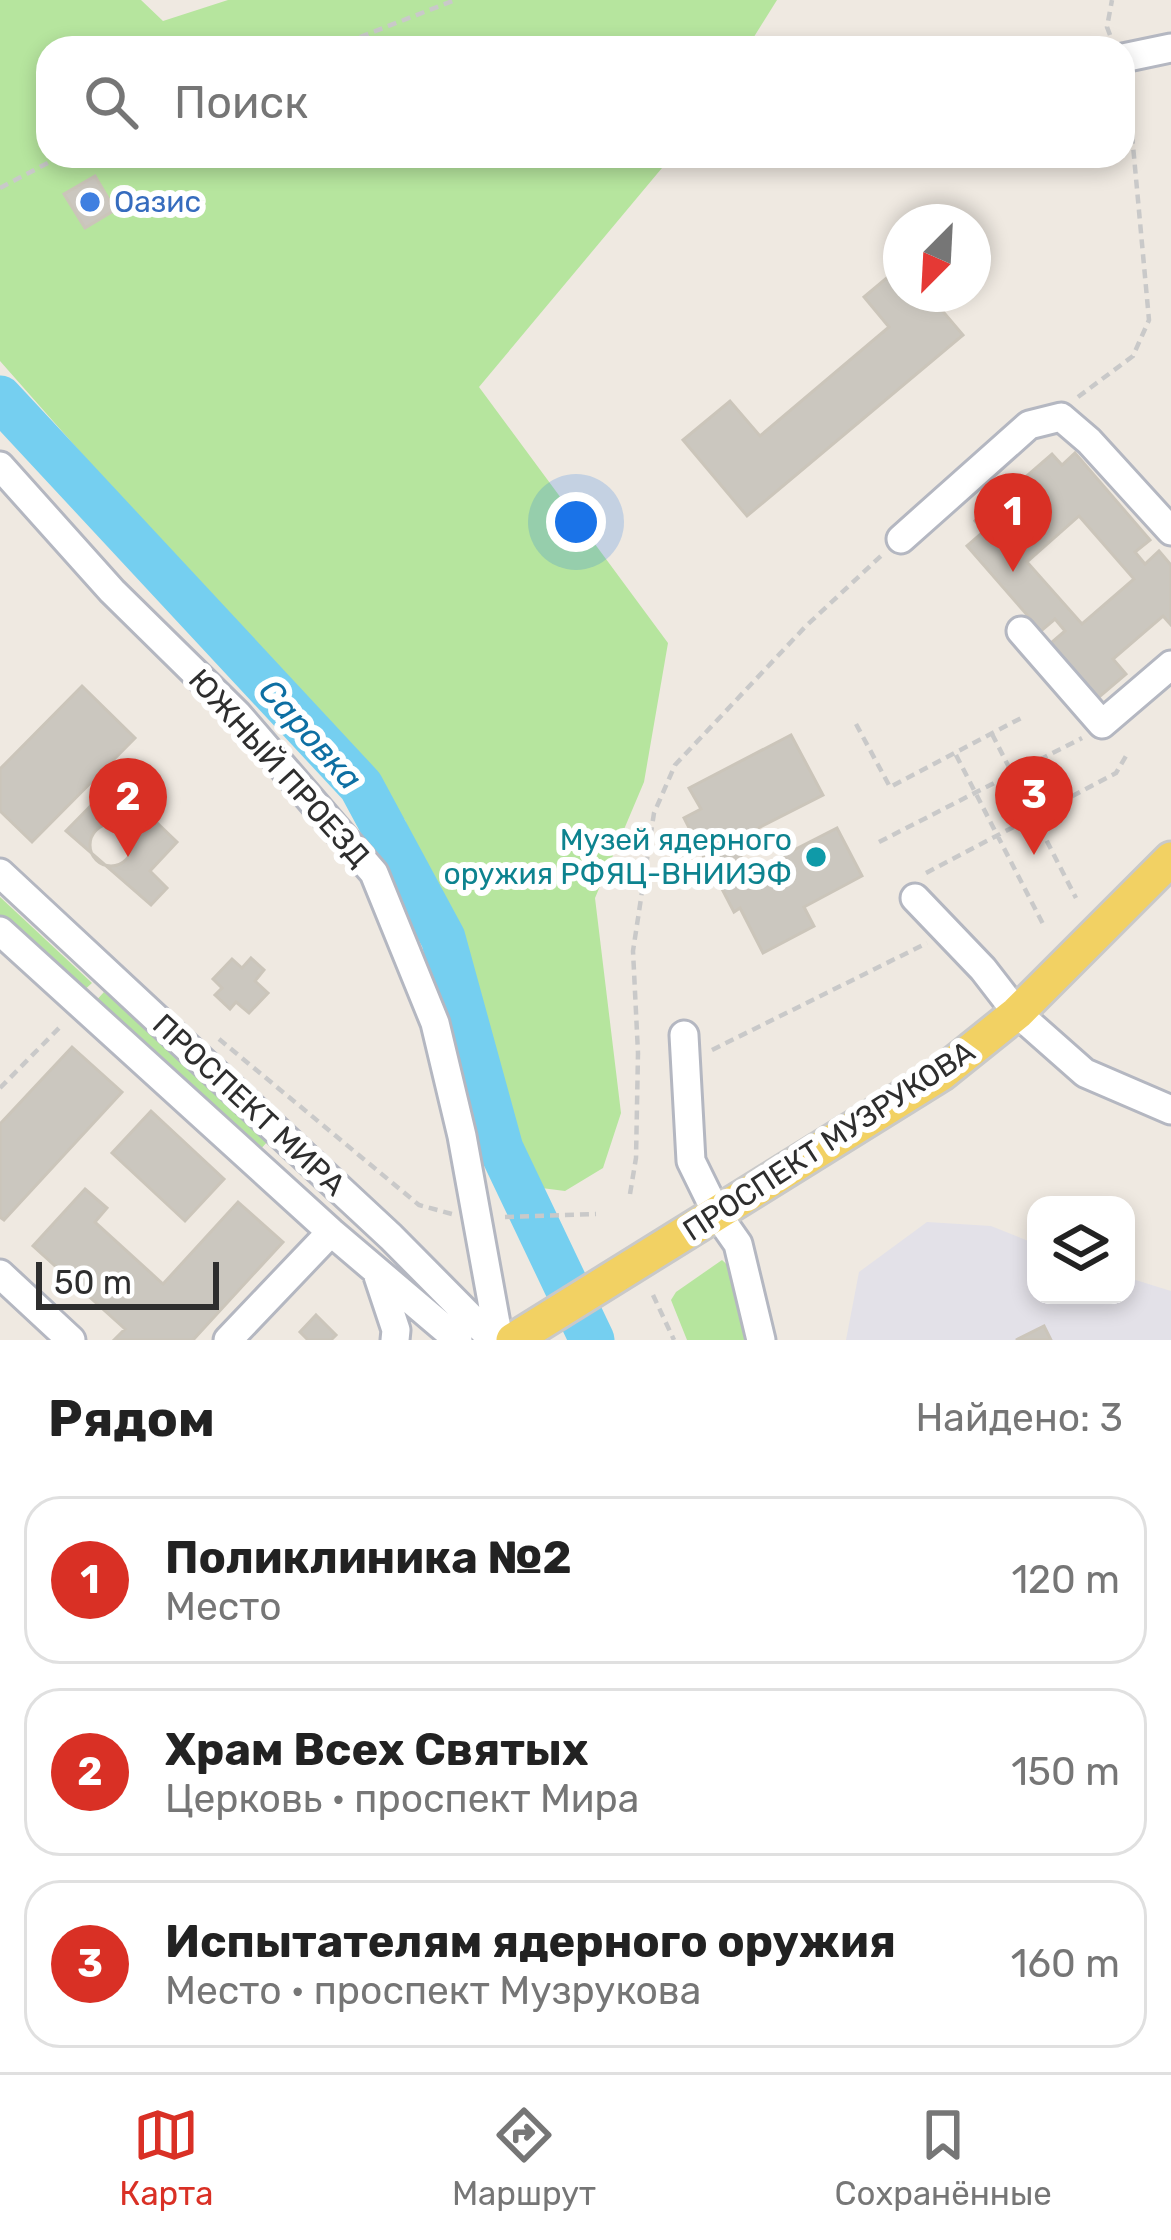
<!DOCTYPE html>
<html lang="ru">
<head>
<meta charset="utf-8">
<style>
	body { margin:0; font-family:Rubik,sans-serif; background:#f2f2f2; color:#222 }
	.controls { position:absolute; right:36px; bottom:36px; display:grid; overflow:hidden; border-radius:24px; box-shadow:0 6px 18px #0003 }
	.controls button { width:108px; height:108px; display:grid; place-items:center; padding:0; border:0; border-bottom:3px solid #e0e0e0; background:#fff; color:#222; font:60px sans-serif }
	.compass { position:absolute; left:883px; top:204px; width:108px; height:108px; border-radius:50%; background:#fff; box-shadow:0 6px 18px #0003; rotate:204deg }
	.scale { position:absolute; left:36px; bottom:30px; width:183px; box-sizing:border-box; padding-left:12px; border:6px solid #2e2e2e; border-top:0; font-size:33px; line-height:42px; white-space:nowrap; color:#2e2e2e; -webkit-text-stroke:9px #fff; paint-order:stroke }
	.you { position:absolute; left:576px; top:522px; width:42px; height:42px; margin:-30px; border:9px solid #fff; border-radius:50%; background:#1a73e8; box-shadow:0 0 0 18px #1a73e833 }
	.badge { display:grid; place-items:center; width:78px; height:78px; border-radius:50%; background:#d93025; color:#fff; font-size:39px; font-weight:700 }
	.pin { position:absolute; translate:-50% -99px; filter:drop-shadow(0 3px 6px #0008) }
	.pin::after { content:''; position:absolute; top:63px; width:42px; height:36px; background:inherit; clip-path:polygon(0 0,100% 0,50% 100%) }
	.list { margin:0; padding:0; list-style:none }
	h2 { display:flex; justify-content:space-between; align-items:center; height:156px; margin:0; padding:0 48px; font-size:51px }
	h2 small { font-size:39px; font-weight:400; color:#767676 }
	.list li { display:grid; grid-template-columns:78px 1fr auto; gap:36px; align-items:center; box-sizing:border-box; height:168px; margin:0 24px 24px; padding:0 24px; border:3px solid #e0e0e0; border-radius:36px }
	.list b { display:block; font-size:45px; white-space:nowrap }
	.list p { margin:0; font-size:39px; white-space:nowrap; color:#767676 }
	.list em { font-size:39px; font-style:normal; color:#767676 }
	.icon { flex:none; width:66px; height:66px; fill:none; stroke:currentColor; stroke-width:2; stroke-linecap:round; stroke-linejoin:round }
	.map { position:relative; flex:none; width:1171px; height:1340px; overflow:hidden }
	.search { position:absolute; background:#fff; box-shadow:0 6px 18px #0003; left:36px; right:36px; top:36px; height:132px; display:flex; align-items:center; gap:30px; box-sizing:border-box; padding:0 42px; border-radius:36px; color:#767676; font-size:45px }
	.sheet { height:732px; background:#fff }
	nav { display:flex; justify-content:space-around; align-items:center; box-sizing:border-box; height:168px; border-top:3px solid #e0e0e0; background:#fff; font-size:33px; color:#767676 }
	nav a { display:grid; justify-items:center; gap:6px }
	nav .on { color:#d93025 }
	.map>svg:first-child { display:block }
</style>
</head>
<body>
<div class="map">
<svg width="1171" height="1340" viewBox="0 0 1171 1340">
	<rect width="100%" height="100%" fill="#efe9e1"/>
	<!-- industrial -->
	<path fill="#e3e1e8" d="M927,1222L991,1226L1036,1244V1295H1126V1277L1171,1291V1340H846L859,1272Z"/>
	<!-- green -->
	<path fill="#b6e59e" d="M0,0H141L163,21L228,0H777L747,48H48V156H672L479,387L668,643L644,782L595,898L621,1113L603,1168L565,1191L518,1185L405,820L0,361Z
		M0,897L92,983L81,993L0,917Z
		M104,992L268,1141L259,1151L94,1003Z
		M722,1260C745,1279 743,1312 746,1340H687L671,1300L676,1292Z"/>
	<g fill="none" stroke-linecap="round" stroke-linejoin="round">
		<!-- river -->
		<path stroke="#75cff0" stroke-width="45" d="M0,398L361,786L443,938L501,1149L592,1340"/>
	</g>
	<!-- building -->
	<path fill="#cbc7bf" stroke="#cbc5ba" stroke-width="3" fill-rule="evenodd" d="M95,176L115,210L85,228L64,194Z
		M901,266V294H928L963,335L747,516L683,440L730,401L760,436L889,327L864,297Z
		M1075,453L1150,540L1135,552L1145,564L1159,551L1171,565V625L1163,616L1113,659L1126,674L1098,698L1051,643L1065,631L1055,619L1041,631L967,546L984,531L975,521L1052,454L1062,465ZM1079,516L1134,579L1082,624L1027,562Z
		M82,686L135,738L32,842L0,811V769Z
		M791,735L823,795L733,841L749,873L837,828L862,876L804,907L814,926L763,953L740,908L734,912L722,889L728,885L723,874L715,879L684,818L701,809L689,788Z
		M114,782L138,804L145,797L159,810L152,818L177,842L150,871L167,888L151,905L66,831Z
		M90 845a21 21 0 1 1 42 0a21 21 0 1 1-42 0Z
		M251,958L264,970L255,981L268,993L249,1013L236,1002L230,1009L215,995L222,988L213,979L232,959L242,968Z
		M72,1047L122,1092L4,1220L0,1217V1124Z
		M151,1111L224,1179L185,1221L112,1153Z
		M85,1189L107,1208L95,1222L163,1284L238,1202L283,1242L193,1340H114L125,1329L33,1246Z
		M316,1315L336,1335L331,1340H308L300,1332Z
		M1044,1326L1051,1340H1016Z"/>
	<g fill="none" stroke-linecap="round" stroke-linejoin="round">
		<defs>
			<path id="minor" d="M1123,58L1171,48
				M0,466L112,591L237,714L374,873L435,1023L462,1136L499,1340
				M901,539L1029,425L1061,417L1089,441L1171,531
				M1021,631L1102,724L1171,665
				M0,873L391,1237L493,1340
				M915,898L983,969L1017,1013L1085,1073L1171,1110
				M0,931L331,1232L458,1340
				M684,1035L691,1161L717,1214L738,1244L761,1340
				M0,1274L71,1340
				M378,1276L396,1330L395,1340
				M228,1340L331,1232"/>
			<path id="major" d="M513,1340L941,1074L1017,1013L1171,859"/>
		</defs>
		<!-- minor casing -->
		<use href="#minor" stroke="#b4b7c1" stroke-width="33"/>
		<!-- major casing -->
		<use href="#major" stroke="#c9c9c9" stroke-width="39"/>
		<!-- path -->
		<path stroke="#c9c9c9" stroke-width="4.5" stroke-dasharray="9 6" stroke-linecap="butt" d="M1110,35L1107,27L1112,0
			M332,48L455,0
			M0,188L61,156
			M1078,397L1133,356L1149,320L1127,80
			M856,724L890,787L1025,716
			M992,734L1076,898
			M956,755L1044,926
			M879,842L1082,738
			M926,873L1116,773L1126,756
			M219,1039L419,1205L452,1214
			M712,1050L927,943
			M0,1088L62,1025
			M630,1194L636,1158L638,1053L633,951L654,813L675,765L805,627L883,554
			M505,1217L596,1214
			M653,1295L674,1340"/>
		<!-- minor -->
		<use href="#minor" stroke="#fff" stroke-width="27"/>
		<!-- major -->
		<use href="#major" stroke="#f2d163" stroke-width="33"/>
	</g>
	<!-- markers -->
	<circle fill="#3f7fe0" stroke="#fff" stroke-width="4.5" cx="90" cy="202" r="12"/>
	<circle fill="#0f9aa8" stroke="#fff" stroke-width="4.5" cx="816" cy="857" r="12"/>
	<g text-anchor="middle" stroke-width="12" stroke-linejoin="round" paint-order="stroke">
		<!-- shop labels -->
		<g font-size="30" fill="#366cbe" stroke="#fff" text-anchor="start">
			<text x="114" y="212">Оазис</text>
		</g>
		<!-- street labels -->
		<g font-size="30" fill="#2e2e2e" stroke="#fff">
			<text transform="translate(279 768) rotate(48)" y="10">ЮЖНЫЙ ПРОЕЗД</text>
			<text transform="translate(249 1105) rotate(43)" y="10">ПРОСПЕКТ МИРА</text>
			<text transform="translate(829 1141) rotate(-33)" y="10">ПРОСПЕКТ МУЗРУКОВА</text>
		</g>
		<!-- culture labels -->
		<g font-size="30" fill="#0d838f" stroke="#fff" text-anchor="end">
			<text x="792" y="850">Музей ядерного<tspan x="792" dy="34">оружия РФЯЦ-ВНИИЭФ</tspan></text>
		</g>
		<!-- water labels -->
		<g font-size="33" font-style="italic" fill="#0d6fa3" stroke="#fff">
			<text transform="translate(311 734) rotate(48)" y="12">Саровка</text>
		</g>
	</g>
</svg>
<div class="controls">
<button><svg class="icon" aria-label="layers" viewBox="0 0 24 24"><path d="M12 4l9 5-9 5-9-5zM3 14l9 5 9-5"/></svg></button>
</div>
<svg class="compass" viewBox="-18 -18 36 36"><path d="M0-13l5 13h-10z" fill="#e53935"/><path d="M0 13l5-13h-10z" fill="#767676"/></svg>
<div class="scale">50 m</div>
<div class="you"></div>
<div class="pin badge" style="left:1013px;top:572px">1</div>
<div class="pin badge" style="left:128px;top:857px">2</div>
<div class="pin badge" style="left:1034px;top:855px">3</div>
<div class="search"><svg class="icon" aria-label="search" viewBox="0 0 24 24"><circle cx="10" cy="10" r="6"/><path d="M15 15l6 6"/></svg>Поиск</div>
</div>
<section class="sheet">
<h2>Рядом<small>Найдено: 3</small></h2>
<ul class="list">
<li><span class="badge">1</span><div><b>Поликлиника №2</b><p>Место</p></div><em>120 m</em></li>
<li><span class="badge">2</span><div><b>Храм Всех Святых</b><p>Церковь · проспект Мира</p></div><em>150 m</em></li>
<li><span class="badge">3</span><div><b>Испытателям ядерного оружия</b><p>Место · проспект Музрукова</p></div><em>160 m</em></li>
</ul>
</section>
<nav>
<a class="on"><svg class="icon" aria-label="map" viewBox="0 0 24 24"><path d="M3 6l6-2 6 2 6-2v14l-6 2-6-2-6 2zM9 4v14M15 6v14"/></svg>Карта</a>
<a><svg class="icon" aria-label="directions" viewBox="0 0 24 24"><path d="M12 3l9 9-9 9-9-9zM9 14v-3h6M13 9l2 2-2 2"/></svg>Маршрут</a>
<a><svg class="icon" aria-label="saved" viewBox="0 0 24 24"><path d="M7 4h10v16l-5-4-5 4z"/></svg>Сохранённые</a>
</nav>
</body>
</html>
